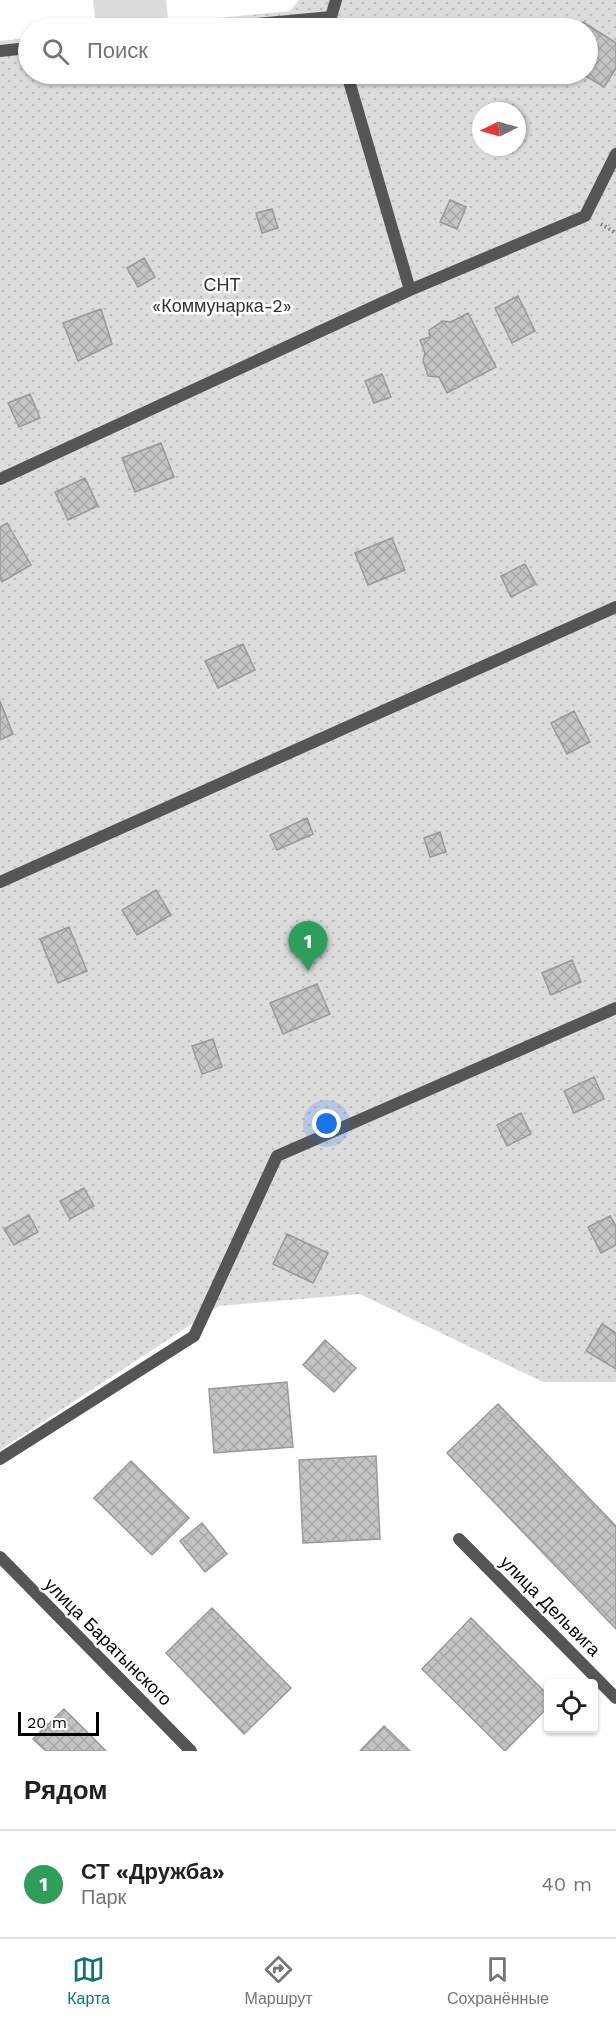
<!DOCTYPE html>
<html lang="ru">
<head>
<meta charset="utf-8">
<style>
	body { margin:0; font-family:"Work Sans",sans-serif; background:#f2f2f2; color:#202124 }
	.controls { position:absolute; right:18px; bottom:18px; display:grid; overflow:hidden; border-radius:6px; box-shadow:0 2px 4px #0004 }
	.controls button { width:54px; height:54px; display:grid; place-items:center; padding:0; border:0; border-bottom:2px solid #e0e0e0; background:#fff; color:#202124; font:30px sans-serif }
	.compass { position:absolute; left:472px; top:102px; width:54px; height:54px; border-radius:50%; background:#fff; box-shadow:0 2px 4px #0004; rotate:265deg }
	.scale { position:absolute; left:18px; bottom:15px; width:81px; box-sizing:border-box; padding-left:6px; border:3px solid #000; border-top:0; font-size:16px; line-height:21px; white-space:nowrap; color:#000; -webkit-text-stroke:4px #fff; paint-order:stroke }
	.you { position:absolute; left:327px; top:1124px; width:21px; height:21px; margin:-15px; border:4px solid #fff; border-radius:50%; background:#1a73e8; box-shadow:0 0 0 9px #1a73e833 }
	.badge { display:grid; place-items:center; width:39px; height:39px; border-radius:50%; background:#0f766e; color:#fff; font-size:20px; font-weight:700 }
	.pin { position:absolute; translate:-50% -50px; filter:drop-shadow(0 2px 3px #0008) }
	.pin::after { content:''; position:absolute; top:32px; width:21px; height:18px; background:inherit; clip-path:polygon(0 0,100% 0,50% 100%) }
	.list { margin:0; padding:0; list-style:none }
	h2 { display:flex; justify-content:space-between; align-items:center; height:78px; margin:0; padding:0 24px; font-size:26px }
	h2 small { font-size:20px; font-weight:400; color:#757577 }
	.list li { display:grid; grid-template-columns:39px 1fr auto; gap:18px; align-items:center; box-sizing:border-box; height:108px; padding:0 24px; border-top:2px solid #e0e0e0 }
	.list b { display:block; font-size:22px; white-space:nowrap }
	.list p { margin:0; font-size:20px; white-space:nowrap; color:#757577 }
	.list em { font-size:20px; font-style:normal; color:#757577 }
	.icon { flex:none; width:33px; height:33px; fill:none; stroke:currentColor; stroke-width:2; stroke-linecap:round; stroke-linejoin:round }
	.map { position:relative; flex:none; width:616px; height:1751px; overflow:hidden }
	.search { position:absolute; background:#fff; box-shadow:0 2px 4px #0004; left:18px; right:18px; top:18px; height:66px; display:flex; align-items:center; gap:15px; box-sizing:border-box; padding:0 21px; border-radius:33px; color:#757577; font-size:22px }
	.sheet { height:186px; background:#fff }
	nav { display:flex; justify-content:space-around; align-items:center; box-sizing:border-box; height:84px; border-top:2px solid #e0e0e0; background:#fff; font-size:16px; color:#757577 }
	nav a { display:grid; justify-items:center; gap:3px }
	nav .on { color:#0f766e }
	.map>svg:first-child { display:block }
</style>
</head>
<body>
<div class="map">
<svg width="616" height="1751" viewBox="0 0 616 1751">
	<defs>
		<pattern id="garden-dots" width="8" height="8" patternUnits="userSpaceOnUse" patternTransform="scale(1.5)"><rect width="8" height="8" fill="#dcdcdc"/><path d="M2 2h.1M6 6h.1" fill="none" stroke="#bbb" stroke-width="1.8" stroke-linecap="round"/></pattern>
		<pattern id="building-cross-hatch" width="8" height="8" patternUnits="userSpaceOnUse" patternTransform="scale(1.5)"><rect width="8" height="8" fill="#c4c4c4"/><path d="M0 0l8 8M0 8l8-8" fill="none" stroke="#a7a7a7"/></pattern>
	</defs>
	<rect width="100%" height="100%" fill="#fff"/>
	<!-- grass -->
	<path fill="#dcdcdc" d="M93,0H166L168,20L96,28Z"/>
	<!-- garden -->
	<path fill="url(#garden-dots)" fill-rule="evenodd" d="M299,0H616V1382H543L360,1294L219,1306L0,1450V41L28,38V74H588V28H117L290,11ZM481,111H517V147H481Z"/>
	<!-- building -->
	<path fill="url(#building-cross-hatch)" stroke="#999" stroke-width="1.5" d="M583,22L616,43V68L604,87L582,74H588V28H579Z
		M450,200L466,207L457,229L440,222Z
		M272,209L278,228L262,233L256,213Z
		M144,258L155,277L138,287L127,268Z
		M518,296L535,331L512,343L495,308Z
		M101,309L112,344L78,361L63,323Z
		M468,313L496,367L447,393L439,377L428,376L423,360L425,353L420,340L430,337L429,330L443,321L451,322Z
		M382,374L391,397L374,403L365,381Z
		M30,394L40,418L19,427L8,403Z
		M161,443L174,477L135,492L122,458Z
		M85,478L98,506L68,520L55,492Z
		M7,523L31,565L2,582L0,578V527Z
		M392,538L405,570L368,585L355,553Z
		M525,564L536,584L511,597L501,576Z
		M243,644L255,670L218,688L205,661Z
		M0,701L13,734L0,740Z
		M574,711L590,742L567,754L551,723Z
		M307,818L313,834L277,850L270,835Z
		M440,832L446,852L430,857L424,838Z
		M156,890L171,915L137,935L122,910Z
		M69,927L87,971L58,983L40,939Z
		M572,960L581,982L551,995L542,973Z
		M317,984L330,1014L283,1034L270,1003Z
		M213,1039L222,1067L202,1074L192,1046Z
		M594,1077L604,1099L574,1113L564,1091Z
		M521,1113L531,1134L507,1146L497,1125Z
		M84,1188L94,1206L70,1219L60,1201Z
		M29,1215L38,1232L14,1245L4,1229Z
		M610,1216L616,1226V1245L601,1253L588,1227Z
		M287,1234L328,1253L313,1283L273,1264Z
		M602,1324L616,1333V1369L586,1351Z
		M325,1340L356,1368L334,1392L303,1365Z
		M287,1382L293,1447L214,1453L209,1389Z
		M498,1404L616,1526V1629L447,1453Z
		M376,1456L380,1539L303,1543L299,1460Z
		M131,1461L189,1518L152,1555L94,1498Z
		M202,1523L227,1554L205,1572L180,1541Z
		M212,1608L291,1688L244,1734L166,1653Z
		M471,1618L548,1695V1707L505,1751L422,1669Z
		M64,1709L106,1751H46L33,1739Z
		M384,1726L410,1751H360Z"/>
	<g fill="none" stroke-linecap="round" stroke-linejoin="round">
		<!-- path -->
		<path stroke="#777" stroke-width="4" stroke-dasharray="1.5 3" stroke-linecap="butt" d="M601,224L616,233"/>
		<!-- service -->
		<path stroke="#555" stroke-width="12" d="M331,17L334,28
			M215,28L331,17L336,0
			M0,51L28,48
			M347,74L410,290
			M0,479L410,290L585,216L616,154
			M0,882L616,607
			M0,1459L194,1336L277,1156L616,1008"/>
		<!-- minor -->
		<path stroke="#555" stroke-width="12" d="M459,1539L616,1698
			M0,1557L191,1751"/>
	</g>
	<g text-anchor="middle" stroke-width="5" stroke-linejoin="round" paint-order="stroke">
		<!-- park labels -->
		<g font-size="18" fill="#333" stroke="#fff">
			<text x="222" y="291">СНТ<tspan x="222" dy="21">«Коммунарка-2»</tspan></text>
		</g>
		<!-- street labels -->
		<g font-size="18" fill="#000" stroke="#fff">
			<text transform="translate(550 1606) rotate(45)" y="6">улица Дельвига</text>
			<text transform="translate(108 1642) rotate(45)" y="6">улица Баратынского</text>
		</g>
	</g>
</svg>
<div class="controls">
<button><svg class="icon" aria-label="locate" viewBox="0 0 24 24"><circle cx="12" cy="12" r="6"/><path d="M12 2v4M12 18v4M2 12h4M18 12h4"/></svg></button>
</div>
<svg class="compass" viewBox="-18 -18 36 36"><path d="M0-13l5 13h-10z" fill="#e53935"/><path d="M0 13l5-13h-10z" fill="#757577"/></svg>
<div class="scale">20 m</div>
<div class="you"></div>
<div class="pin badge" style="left:308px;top:971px;background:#2e9e5b">1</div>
<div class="search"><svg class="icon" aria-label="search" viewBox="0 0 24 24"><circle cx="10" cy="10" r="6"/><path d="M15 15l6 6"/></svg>Поиск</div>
</div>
<section class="sheet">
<h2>Рядом<small></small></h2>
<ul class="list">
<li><span class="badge" style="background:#2e9e5b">1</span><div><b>СТ «Дружба»</b><p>Парк</p></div><em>40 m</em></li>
</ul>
</section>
<nav>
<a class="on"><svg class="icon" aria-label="map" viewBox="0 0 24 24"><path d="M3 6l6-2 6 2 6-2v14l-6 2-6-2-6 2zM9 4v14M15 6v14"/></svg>Карта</a>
<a><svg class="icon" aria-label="directions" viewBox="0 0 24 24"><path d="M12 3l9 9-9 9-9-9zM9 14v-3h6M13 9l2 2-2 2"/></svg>Маршрут</a>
<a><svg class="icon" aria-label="saved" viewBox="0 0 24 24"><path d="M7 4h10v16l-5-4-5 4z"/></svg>Сохранённые</a>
</nav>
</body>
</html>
